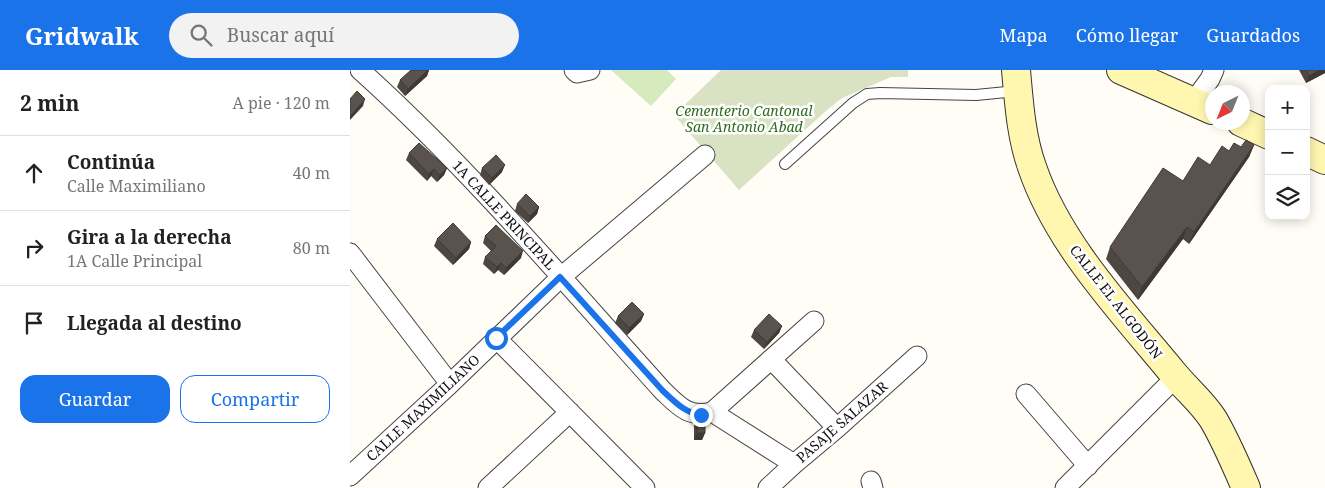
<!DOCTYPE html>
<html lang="es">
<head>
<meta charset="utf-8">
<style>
	body { margin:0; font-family:"Noto Serif",serif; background:#f2f2f2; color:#222 }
	.controls { position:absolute; right:15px; top:15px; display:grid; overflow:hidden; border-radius:10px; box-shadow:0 2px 12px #0003 }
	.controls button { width:45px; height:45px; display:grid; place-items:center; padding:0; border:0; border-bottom:1px solid #e0e0e0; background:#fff; color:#222; font:25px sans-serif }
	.compass { position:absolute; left:855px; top:15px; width:45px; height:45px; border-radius:50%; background:#fff; box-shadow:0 2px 12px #0003; rotate:223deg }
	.stop { position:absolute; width:15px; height:15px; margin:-11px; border:4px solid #1a73e8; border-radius:50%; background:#fff }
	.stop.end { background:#1a73e8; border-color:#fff; box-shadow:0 1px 5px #0008 }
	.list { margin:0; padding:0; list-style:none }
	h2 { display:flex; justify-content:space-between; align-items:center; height:65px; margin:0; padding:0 20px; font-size:21px }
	h2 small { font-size:16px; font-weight:400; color:#767676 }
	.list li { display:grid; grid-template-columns:32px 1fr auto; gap:15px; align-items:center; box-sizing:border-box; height:75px; padding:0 20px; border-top:1px solid #e0e0e0 }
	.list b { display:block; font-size:19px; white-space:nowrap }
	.list p { margin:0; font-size:16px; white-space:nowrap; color:#767676 }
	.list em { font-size:16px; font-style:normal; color:#767676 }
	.actions { display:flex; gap:10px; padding:15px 20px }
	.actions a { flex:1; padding:11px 0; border:1px solid #1a73e8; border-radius:15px; text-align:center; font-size:18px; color:#1a73e8 }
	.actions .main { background:#1a73e8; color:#fff }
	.icon { flex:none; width:28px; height:28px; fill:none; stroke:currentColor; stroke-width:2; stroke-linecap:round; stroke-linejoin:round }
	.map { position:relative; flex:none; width:975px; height:418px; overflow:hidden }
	header { display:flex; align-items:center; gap:30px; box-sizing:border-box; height:70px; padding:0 25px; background:#1a73e8; color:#fff }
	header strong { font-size:24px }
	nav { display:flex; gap:28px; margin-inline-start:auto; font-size:18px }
	.search { width:350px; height:45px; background:#f2f2f2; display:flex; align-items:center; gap:12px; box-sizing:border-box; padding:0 18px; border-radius:28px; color:#767676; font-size:19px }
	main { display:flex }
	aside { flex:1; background:#fff }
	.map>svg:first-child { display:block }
</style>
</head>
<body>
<header>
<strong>Gridwalk</strong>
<div class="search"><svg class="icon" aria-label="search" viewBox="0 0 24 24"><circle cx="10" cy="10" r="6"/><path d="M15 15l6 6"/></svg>Buscar aquí</div>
<nav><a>Mapa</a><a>Cómo llegar</a><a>Guardados</a></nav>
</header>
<main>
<aside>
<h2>2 min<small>A pie · 120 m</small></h2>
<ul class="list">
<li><svg class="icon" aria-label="ahead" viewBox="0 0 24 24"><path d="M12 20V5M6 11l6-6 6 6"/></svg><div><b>Continúa</b><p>Calle Maximiliano</p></div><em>40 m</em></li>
<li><svg class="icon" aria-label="right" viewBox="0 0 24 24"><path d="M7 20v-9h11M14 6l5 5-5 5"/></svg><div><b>Gira a la derecha</b><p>1A Calle Principal</p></div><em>80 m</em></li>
<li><svg class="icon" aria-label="arrive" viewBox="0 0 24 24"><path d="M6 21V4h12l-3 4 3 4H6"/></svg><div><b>Llegada al destino</b></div></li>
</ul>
<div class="actions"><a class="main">Guardar</a><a>Compartir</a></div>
</aside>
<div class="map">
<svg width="975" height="418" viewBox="0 0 975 418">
	<rect width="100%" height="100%" fill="#fffdf5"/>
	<!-- green -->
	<path fill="#d5ebbd" d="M261,0H317L326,9L301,36Z"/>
	<!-- cemetery -->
	<path fill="#d9e3c4" d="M371,0H558V7H541L492,28L477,40L389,120L324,45Z"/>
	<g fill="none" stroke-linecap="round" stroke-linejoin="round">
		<defs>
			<path id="lane" d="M435,94L503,33L517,24L530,23L626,25L667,21"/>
			<path id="street" d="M10,0C119,98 214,211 313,321C329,336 338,348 362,342L464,251
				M224,0L227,3L240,0
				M844,31L860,9L864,0
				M0,183L100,314
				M146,268L295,418
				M421,289L487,358
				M676,324L738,396
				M362,342L444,394
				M0,406L100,314L211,207L355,85
				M521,411L523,418
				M138,418L220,342
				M418,418L444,394L487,358L567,286
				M715,418L826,307"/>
			<path id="secondary" d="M666,0C669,33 671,66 682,97C708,174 772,241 823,303C836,319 852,332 863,349C876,371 886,395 896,418
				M771,0L862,40
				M891,52L919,65
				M956,81L975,90"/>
		</defs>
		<!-- lane casing -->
		<use href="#lane" stroke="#444" stroke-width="12"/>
		<!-- street casing -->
		<use href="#street" stroke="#444" stroke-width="21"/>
		<!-- secondary casing -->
		<use href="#secondary" stroke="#333" stroke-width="30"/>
		<!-- lane -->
		<use href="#lane" stroke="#fff" stroke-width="10"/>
		<!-- street -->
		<use href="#street" stroke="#fff" stroke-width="19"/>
		<!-- secondary -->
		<use href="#secondary" stroke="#fff6b0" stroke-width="28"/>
	</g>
	<!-- wall -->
	<path fill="#4d4742" d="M61,0H79L77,6L55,26L47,17L50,10Z
		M949,0H975V3L956,13Z
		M904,75L899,87L839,174L833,169L788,230L756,189L760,177L833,111L891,77Z
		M59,83L97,98L94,105L87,112L81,106L77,111L56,90Z
		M132,98L152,102L139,115L130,105Z
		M167,134L189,137L187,144L178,153L165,141Z
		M135,166L171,188L154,205L148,200L144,204L133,194L135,187L141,181L133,173Z
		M87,169L121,172L119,179L103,195L84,176Z
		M294,244L291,251L277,265L265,253L268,246Z
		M432,256L429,263L414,279L401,267L404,260Z
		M347,348L355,363L352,370H344V356Z"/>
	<!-- shaded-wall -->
	<path fill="#3f3936" d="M78,0H79L77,6L55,26L58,19Z
		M970,0H975V3L956,13L959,6Z
		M15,29L13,36L0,50V46Z
		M904,75L899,87L839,174L844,162Z
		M155,95L152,102L139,115L142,108Z
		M97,98L94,105L87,112L90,105Z
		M84,99L81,106L77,111L79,104Z
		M189,137L187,144L178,153L180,146Z
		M837,157L833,169L788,230L792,217Z
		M121,172L119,179L103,195L106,188Z
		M173,181L171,188L154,205L156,198Z
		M151,193L148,200L144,204L147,197Z
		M294,244L291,251L277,265L279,258Z
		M432,256L429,263L414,279L417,272Z
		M347,363H355L352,370H344Z"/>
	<!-- building -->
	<path fill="#5a524d" stroke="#3f3936" d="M61,0H78L58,19L50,10Z
		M956,0H970L959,6Z
		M7,21L15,29L0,46V29Z
		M896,70L904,75L844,162L837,157L792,217L760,177L813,98L833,111L848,87L860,95L872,76L879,81L884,73L891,77Z
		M69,73L97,98L90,105L84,99L79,104L59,83Z
		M146,85L155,95L142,108L132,98Z
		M176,124L189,137L180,146L167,134Z
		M103,153L121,172L106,188L87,169Z
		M146,155L173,181L156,198L151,193L147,197L135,187L146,176L135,166Z
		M282,232L294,244L279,258L268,246Z
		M419,244L432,256L417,272L404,260Z
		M347,348H355V363H347Z"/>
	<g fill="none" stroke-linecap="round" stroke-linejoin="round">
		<!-- route -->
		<path stroke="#1a73e8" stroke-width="6" d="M146,268L210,207L313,321C325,332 335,343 351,345"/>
	</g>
	<g text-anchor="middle" stroke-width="5" stroke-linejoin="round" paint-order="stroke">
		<!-- park labels -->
		<g font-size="14" font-style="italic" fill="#2f6b1f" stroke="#fff">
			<text x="394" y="46">Cementerio Cantonal<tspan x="394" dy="16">San Antonio Abad</tspan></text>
		</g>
		<!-- street labels -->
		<g font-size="14" fill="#111" stroke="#fff">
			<text transform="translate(154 145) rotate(47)" y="5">1A CALLE PRINCIPAL</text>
			<text transform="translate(766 232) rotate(52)" y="5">CALLE EL ALGODÓN</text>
			<text transform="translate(73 338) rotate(-43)" y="5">CALLE MAXIMILIANO</text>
			<text transform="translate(492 352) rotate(-41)" y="5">PASAJE SALAZAR</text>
		</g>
	</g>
</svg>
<div class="controls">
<button>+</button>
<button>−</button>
<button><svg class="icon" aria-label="layers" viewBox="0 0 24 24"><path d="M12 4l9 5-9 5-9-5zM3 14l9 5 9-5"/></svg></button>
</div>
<svg class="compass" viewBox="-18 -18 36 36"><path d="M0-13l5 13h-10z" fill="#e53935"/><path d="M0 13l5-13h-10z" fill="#767676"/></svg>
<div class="stop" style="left:146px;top:268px"></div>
<div class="stop end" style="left:351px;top:345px"></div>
</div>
</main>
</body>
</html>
